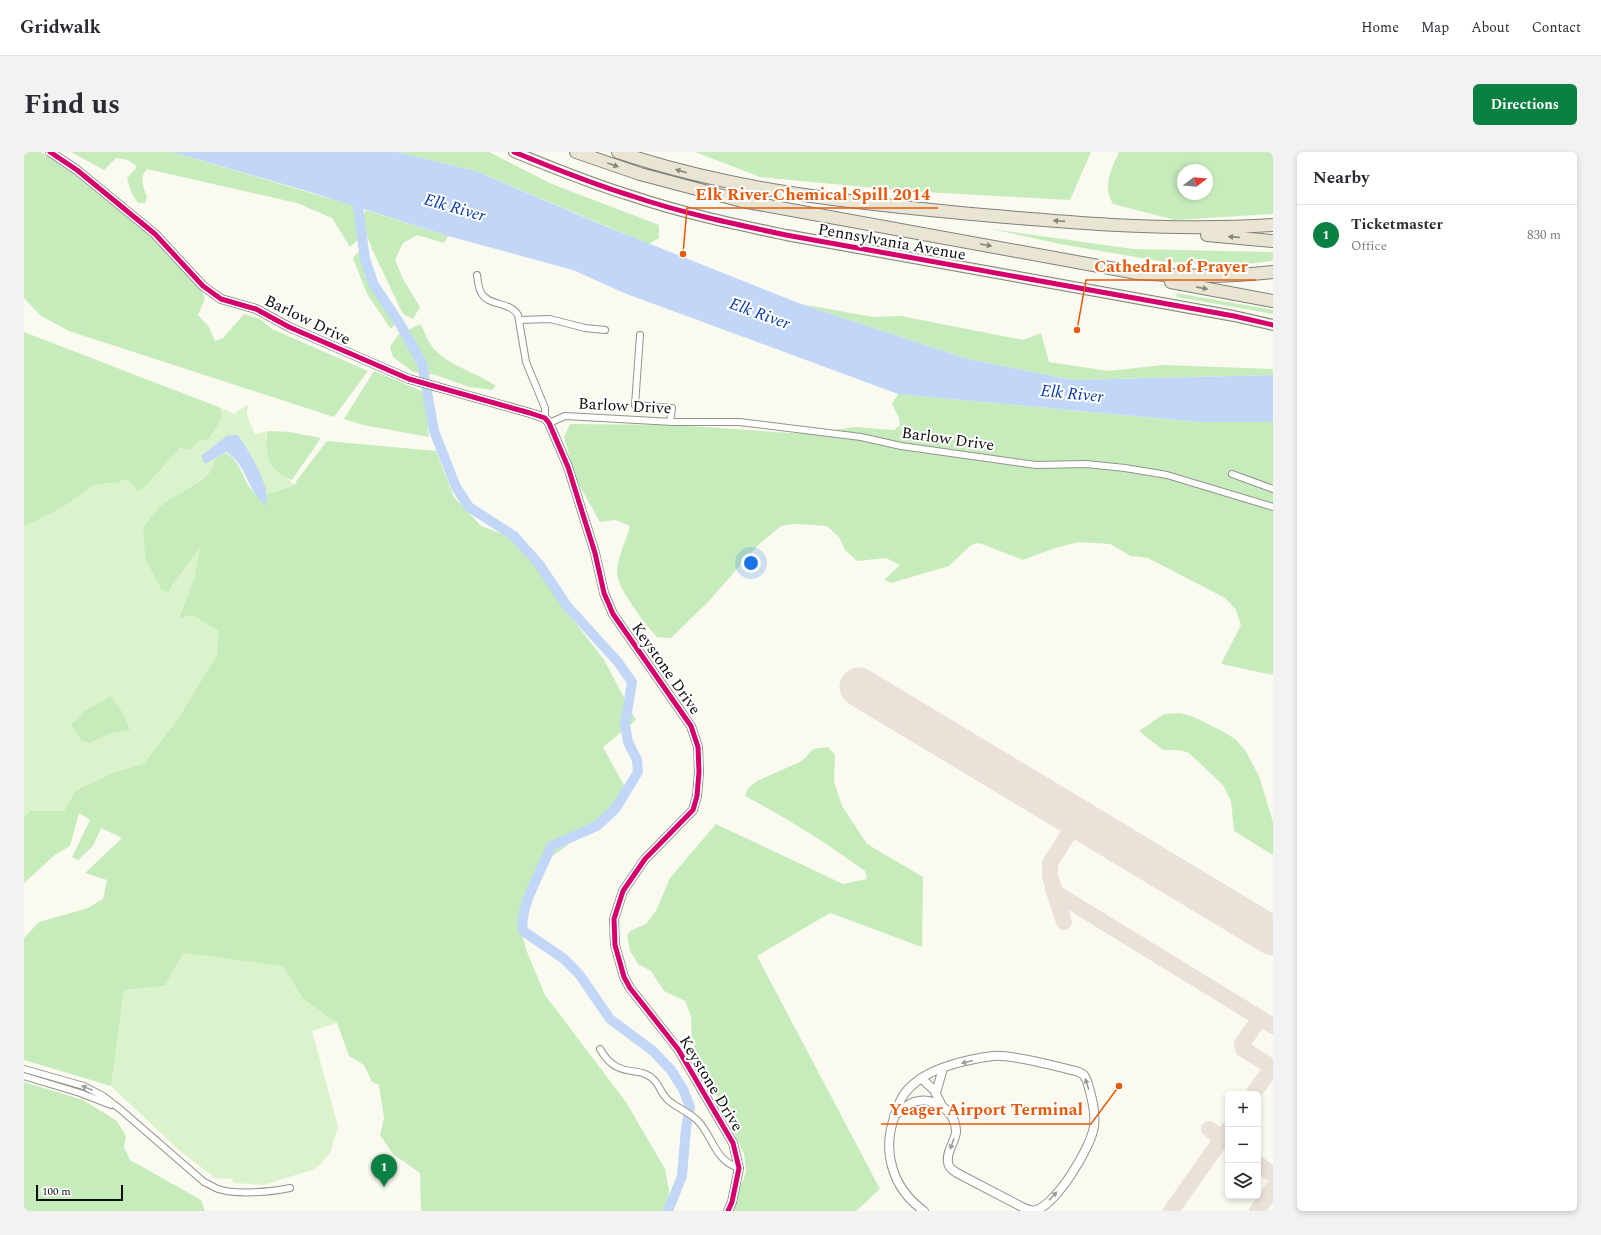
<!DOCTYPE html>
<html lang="en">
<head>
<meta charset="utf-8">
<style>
	body { margin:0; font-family:Spectral,serif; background:#f2f2f3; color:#2b2b33 }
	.controls { position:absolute; right:12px; bottom:12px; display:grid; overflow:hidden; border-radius:6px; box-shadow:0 2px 6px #0003 }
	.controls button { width:36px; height:36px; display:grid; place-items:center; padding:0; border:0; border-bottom:1px solid #e1e1e2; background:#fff; color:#2b2b33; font:20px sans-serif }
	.compass { position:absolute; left:1153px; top:12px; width:36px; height:36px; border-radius:50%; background:#fff; box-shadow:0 2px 6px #0003; rotate:74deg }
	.scale { position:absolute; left:12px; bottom:10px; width:87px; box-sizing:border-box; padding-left:4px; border:2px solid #0c0c0c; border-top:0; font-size:11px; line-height:14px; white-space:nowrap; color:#0c0c0c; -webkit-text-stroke:3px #fff; paint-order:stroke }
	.you { position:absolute; left:727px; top:411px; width:14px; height:14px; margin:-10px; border:3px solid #fff; border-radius:50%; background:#1a73e8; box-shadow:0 0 0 6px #1a73e833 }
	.badge { display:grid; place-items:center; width:26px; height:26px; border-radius:50%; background:#0b8043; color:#fff; font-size:13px; font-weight:700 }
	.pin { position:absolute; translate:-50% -33px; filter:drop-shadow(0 1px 2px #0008) }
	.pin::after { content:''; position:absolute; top:21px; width:14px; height:12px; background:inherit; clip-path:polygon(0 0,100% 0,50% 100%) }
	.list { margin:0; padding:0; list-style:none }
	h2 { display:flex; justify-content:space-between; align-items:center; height:52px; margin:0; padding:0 16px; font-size:17px }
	h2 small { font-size:13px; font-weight:400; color:#7c7c81 }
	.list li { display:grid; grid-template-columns:26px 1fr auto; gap:12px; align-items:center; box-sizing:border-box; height:60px; padding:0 16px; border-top:1px solid #e1e1e2 }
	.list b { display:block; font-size:15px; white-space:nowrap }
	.list p { margin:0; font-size:13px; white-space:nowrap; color:#7c7c81 }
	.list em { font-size:13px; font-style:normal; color:#7c7c81 }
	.icon { flex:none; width:22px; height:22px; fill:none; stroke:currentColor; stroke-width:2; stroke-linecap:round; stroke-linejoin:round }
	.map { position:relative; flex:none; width:1249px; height:1059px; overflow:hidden; border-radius:6px }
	header { display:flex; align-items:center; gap:24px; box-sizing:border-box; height:56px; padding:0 20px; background:#fff; border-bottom:1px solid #e1e1e2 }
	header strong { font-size:19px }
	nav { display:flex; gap:22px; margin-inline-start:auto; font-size:14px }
	.intro { display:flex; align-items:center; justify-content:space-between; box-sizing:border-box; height:96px; padding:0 24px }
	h1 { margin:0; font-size:28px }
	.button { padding:10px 18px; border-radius:6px; background:#0b8043; color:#fff; font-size:14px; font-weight:700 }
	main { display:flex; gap:24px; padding:0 24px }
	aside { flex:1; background:#fff; border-radius:6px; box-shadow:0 2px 6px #0003 }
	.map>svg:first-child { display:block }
</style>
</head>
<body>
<header>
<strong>Gridwalk</strong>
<nav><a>Home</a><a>Map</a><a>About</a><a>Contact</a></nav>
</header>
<div class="intro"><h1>Find us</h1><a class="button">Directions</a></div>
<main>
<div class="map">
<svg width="1249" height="1059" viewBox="0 0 1249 1059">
	<rect width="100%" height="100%" fill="#fafaf0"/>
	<!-- green -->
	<path fill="#dbf3cd" d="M224,252L223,264L231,282L244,279L241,286L259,323L271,333L257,338L242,342L230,309L216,286L178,304L181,312L198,301H202L190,308L187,319L170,333L136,355L119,376L121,407L137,437L144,442L148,433L176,394L170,426L155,465L168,463L196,479L193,504L154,567L119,612L91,620L52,638L40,659H6L0,665V375L36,357L72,332L93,331L100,327L107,331L113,339L118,338L156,296L165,298L175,289L185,287L197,268V256L210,262Z
		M159,801L259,814L279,847L313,871L288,879L314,974L306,1001L296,1013L288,1018L239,1033L211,1031L207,1027L191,1026L156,999L87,934L100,838L141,834Z"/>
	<!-- forest -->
	<path fill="#c7ecbb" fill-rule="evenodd" d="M0,0H17L72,37L148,102L176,136L181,146L174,163L185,175L191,189L199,186L220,162L236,167L248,177L344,219L310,265L45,179L17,164L0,146Z
		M47,0H148L331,54L335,87L326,95L308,66L273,51L123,17C115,26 119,34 123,45L121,51H114L107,40L103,26L113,15L104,8L92,6L80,18Z
		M373,0H465L528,32L635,73V86L625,92L452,19Z
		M671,0H1067L1046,48L882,39L736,25Z
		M1095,0H1249V62L1151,68L1089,52C1078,34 1087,18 1095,0ZM1159,18H1183V42H1159Z
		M341,58L424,84L420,91L393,83L379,91L371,108L379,127L396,155L389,167L379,162L348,97L338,71Z
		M967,77L1109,97L1249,100V109L1207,114L1135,109L1036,92Z
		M337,97L344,127L356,147L373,170L367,177L343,142L329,106Z
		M1152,141L1249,158V162L1153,145Z
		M777,152L849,165L877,164L999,188L1017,181L1025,210L1084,219L1139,213L1249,217V223L1049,228L944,207Z
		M396,172C401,180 404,190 410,197C427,215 452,220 472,234L468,238L445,235L412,223L389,220L369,205L366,195L374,183Z
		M0,180L197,256V268L185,287L175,289L165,298L156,296L118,338L113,339L107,331L100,327L94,331L72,332L36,357L0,375Z
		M350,219L400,240L405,285L339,273L320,267Z
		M874,242L1175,270H1249V523L1197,512L1217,473L1212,458L1201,446L1124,406L1107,404L1086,392L1055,390L1031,396L999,408L955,391L947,393L925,414L867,431L860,428L876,413L862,406L833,409L821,398L815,385L803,374L771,372L757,374L734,393L685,449L647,486L633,485C622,473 591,434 593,419C594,404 602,389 606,374L591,368L576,370L554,331L547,309L540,285L546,272L651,273L782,282L831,275L870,278L876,273L875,266L868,252Z
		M244,279L265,280L297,286L268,328C261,325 252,320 247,313C243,306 241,286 244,279Z
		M303,289L412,299L430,345L457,374L484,384L507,406L544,461L580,508L612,568L579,595L602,637L583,669L557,683L519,711L507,737L496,776L503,800L521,843L602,950L641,1017L645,1038V1059H397L396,1021L369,1002L356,983L360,966L355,933L348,930L340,913L325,904L313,871L279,847L259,814L159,801L141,834L100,838L87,934L0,908V786L15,770L64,756L79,747L83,728L61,721L98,686L77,676L69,694L54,708L48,705L66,668L55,661L46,694L32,702L0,731V665L6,659H40L52,638L91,620L119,612L154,567L193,503L195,479L168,463L155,466L170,426L176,395L148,433L144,442L137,437L121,407L119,376C125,369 130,360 137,354C152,342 171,335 185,321C193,312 183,309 202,301C219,310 217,331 234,344L257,338L271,333L273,328Z
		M86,544L99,561L106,578L90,580L65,591L58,589L47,573L61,559Z
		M1156,561L1170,565L1198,579L1211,587L1221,598L1235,624L1249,670V703L1210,679L1207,649L1199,633L1165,601L1155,598H1139L1115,579L1140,562Z
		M804,595L811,603L810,629L818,654L843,692L899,725L898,795L806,761L733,804L856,1037L832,1059H704L720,1026L722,1019L720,1002L668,891L667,864L661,849L640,839L627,819L614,812L606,799L603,783L608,778L622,772L632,759L646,726L692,672L819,732L843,727L841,719C803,691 763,666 721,644L724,636L733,629L778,609L789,597Z
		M0,930L59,948L93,969L102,984L100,995L106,1008L177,1048L181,1059H0Z"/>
	<!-- water -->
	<path fill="#c2d7f8" d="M148,0H373L452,19L581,74L777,152L944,207L1049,228L1249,223V270H1175L874,242L600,141L549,118L424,84L286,40Z
		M204,283H213L216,286C225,299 249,337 241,353C224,340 222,311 202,300L181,312L177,304Z"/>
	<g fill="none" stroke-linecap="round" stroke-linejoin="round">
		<!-- river -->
		<path stroke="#c2d7f8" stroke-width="10" d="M334,55L341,107L350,133L376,172L398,211L410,279L432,335L445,355L490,384L515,412L543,454L594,510L608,530L601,573L604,590L613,608L614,620L592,656L573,674L527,694C519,716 494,757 499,779L539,806L555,822L586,867L629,899L647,918L659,937L666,955L662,976L658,1024L644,1059"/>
		<!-- taxiway -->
		<path stroke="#eae1d8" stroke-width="16" d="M1054,667L1026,711V725L1032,741L1249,874
			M1029,737L1040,770
			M1218,892L1236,866
			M1219,897L1248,915
			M1229,942L1249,914
			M1185,977L1204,991
			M1234,1012L1249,1023
			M1147,1059L1204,978
			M1233,1059L1249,1036"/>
		<!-- runway -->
		<path stroke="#eae1d8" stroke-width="39" d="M835,535L1249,784"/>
		<defs>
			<path id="minor" d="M453,123C454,129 454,137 458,142C465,154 487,150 494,163L502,210L521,256V266
				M495,168L526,167L561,176L581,178
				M616,183L611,253L648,256L646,270
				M525,271L541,264L649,270H715L837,285L877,294L1012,313L1062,312L1101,316L1143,323L1249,355
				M1208,322L1249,337
				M576,897C594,929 615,912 630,928C636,934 637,942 644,948C653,956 665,960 674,969C689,985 691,1009 715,1016
				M0,917L60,934L79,944L96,957L180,1030C185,1032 189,1035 194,1037C212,1043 248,1040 266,1036
				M0,924L56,941L87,953"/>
			<path id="tertiary" d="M26,0L53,18L131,82L179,134L197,147L232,157L265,175L385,227L506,261L521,266L525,271L544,315L571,401L580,441L589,462L667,574L674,595L675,620L673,644L669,658L621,707L599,739L590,767L591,793L600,825L606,836L654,897L709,991L715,1016L708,1050L704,1059
				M897,926L910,938L918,954
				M912,941L919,916
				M870,964C877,959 882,953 890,950C910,944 932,959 932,980C931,990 922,1000 924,1010C924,1015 928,1018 933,1021L1000,1056C1004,1058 1008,1059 1012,1058C1032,1053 1068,994 1070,974C1072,959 1067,942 1063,929L1060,923L1055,920C1035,915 987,902 969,904C945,907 910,915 892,930C878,941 875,950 870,966C858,1001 869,1037 900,1059"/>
			<path id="primary" d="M490,0C529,16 568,32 608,44C658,61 710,72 762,83L1210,164L1249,173"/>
			<path id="motorway" d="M552,0L616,22L718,49L1113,121C1159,125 1203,125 1249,120
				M594,0C704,37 813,49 927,60C1034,70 1142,80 1249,73
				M1183,83L1249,89
				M1147,130L1249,149"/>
		</defs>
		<!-- minor casing -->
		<use href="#minor" stroke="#93938f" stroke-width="8"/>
		<!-- tertiary casing -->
		<use href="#tertiary" stroke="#93938f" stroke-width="10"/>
		<!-- primary casing -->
		<use href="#primary" stroke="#80807c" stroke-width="12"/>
		<!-- motorway casing -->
		<use href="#motorway" stroke="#80807c" stroke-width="14"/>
		<!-- minor -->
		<use href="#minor" stroke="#fefefd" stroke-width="6"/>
		<!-- tertiary -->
		<use href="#tertiary" stroke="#fefefd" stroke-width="8"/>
		<!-- primary -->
		<use href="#primary" stroke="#ececd6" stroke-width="10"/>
		<!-- motorway -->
		<use href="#motorway" stroke="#eae4d3" stroke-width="12"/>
		<defs>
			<path id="cycleway" d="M26,0L53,18L131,82L179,134L197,147L232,157L265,175L385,227L506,261L521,266L525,271L544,315L571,401L580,441L589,462L667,574L674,595L675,620L673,644L669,658L621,707L599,739L590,767L591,793L600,825L606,836L654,897L709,991L715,1016L708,1050L704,1059
				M490,0C529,16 568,32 608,44C658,61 710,72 762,83L1210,164L1249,173"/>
		</defs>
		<!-- cycleway casing -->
		<use href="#cycleway" stroke="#fff" stroke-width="8"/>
		<!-- cycleway -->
		<use href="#cycleway" stroke="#d6006c" stroke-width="5"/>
	</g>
	<!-- one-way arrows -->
	<defs><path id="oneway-solid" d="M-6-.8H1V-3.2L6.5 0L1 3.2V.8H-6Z"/></defs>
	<g fill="#868379">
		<use href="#oneway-solid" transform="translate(589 13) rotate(19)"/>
		<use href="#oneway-solid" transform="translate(657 19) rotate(-164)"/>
		<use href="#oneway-solid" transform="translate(1035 69) rotate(-176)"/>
		<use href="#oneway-solid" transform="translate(1210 85) rotate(-175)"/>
		<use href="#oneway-solid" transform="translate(962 93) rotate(10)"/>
		<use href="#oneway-solid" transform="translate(1178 136) rotate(10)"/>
	</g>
	<g fill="#9d9d9d">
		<use href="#oneway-solid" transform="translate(943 910) rotate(166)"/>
		<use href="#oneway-solid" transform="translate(1063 932) rotate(-108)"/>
		<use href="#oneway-solid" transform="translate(63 936) rotate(-158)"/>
		<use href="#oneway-solid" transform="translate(928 992) rotate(110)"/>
		<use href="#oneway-solid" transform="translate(1029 1044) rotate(-47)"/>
	</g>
	<g text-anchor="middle" stroke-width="4" stroke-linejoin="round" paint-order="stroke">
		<!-- street labels -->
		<g font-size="16" fill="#0c0c0c" stroke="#fff">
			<text transform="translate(868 89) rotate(10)" y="6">Pennsylvania Avenue</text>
			<text transform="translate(284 167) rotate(26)" y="6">Barlow Drive</text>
			<text transform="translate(601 253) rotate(3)" y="6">Barlow Drive</text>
			<text transform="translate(924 286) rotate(8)" y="6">Barlow Drive</text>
			<text transform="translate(643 516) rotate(55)" y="6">Keystone Drive</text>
			<text transform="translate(688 931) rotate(59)" y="6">Keystone Drive</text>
		</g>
		<!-- water labels -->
		<g font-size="17" font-style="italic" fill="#093aaa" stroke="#fff">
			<text transform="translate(431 55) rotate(16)" y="6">Elk River</text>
			<text transform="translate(736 161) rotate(20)" y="6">Elk River</text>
			<text transform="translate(1048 241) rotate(6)" y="6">Elk River</text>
		</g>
	</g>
	<!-- callouts -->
	<path fill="none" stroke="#e8590c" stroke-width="1.5" d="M659 102L663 56H914M1053 178L1062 128H1232M1095 934L1067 972H857"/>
	<g fill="#e8590c" stroke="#fff" stroke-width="1.5">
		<circle cx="659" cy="102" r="4"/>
		<circle cx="1053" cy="178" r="4"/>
		<circle cx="1095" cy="934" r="4"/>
	</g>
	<g font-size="17" text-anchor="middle" font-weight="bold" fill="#e8590c" stroke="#fff" stroke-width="4" stroke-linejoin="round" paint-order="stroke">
		<text x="789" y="48">Elk River Chemical Spill 2014</text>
		<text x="1147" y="120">Cathedral of Prayer</text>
		<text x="962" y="963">Yeager Airport Terminal</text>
	</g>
</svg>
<div class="controls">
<button>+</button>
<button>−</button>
<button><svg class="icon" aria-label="layers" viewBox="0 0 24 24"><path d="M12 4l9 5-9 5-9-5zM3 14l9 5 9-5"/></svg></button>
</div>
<svg class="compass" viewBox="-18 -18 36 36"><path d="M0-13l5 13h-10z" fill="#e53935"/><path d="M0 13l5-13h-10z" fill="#7c7c81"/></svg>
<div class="scale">100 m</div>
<div class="you"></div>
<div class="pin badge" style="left:360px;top:1035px">1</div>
</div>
<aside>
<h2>Nearby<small></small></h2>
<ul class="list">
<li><span class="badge">1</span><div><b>Ticketmaster</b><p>Office</p></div><em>830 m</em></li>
</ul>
</aside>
</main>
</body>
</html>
